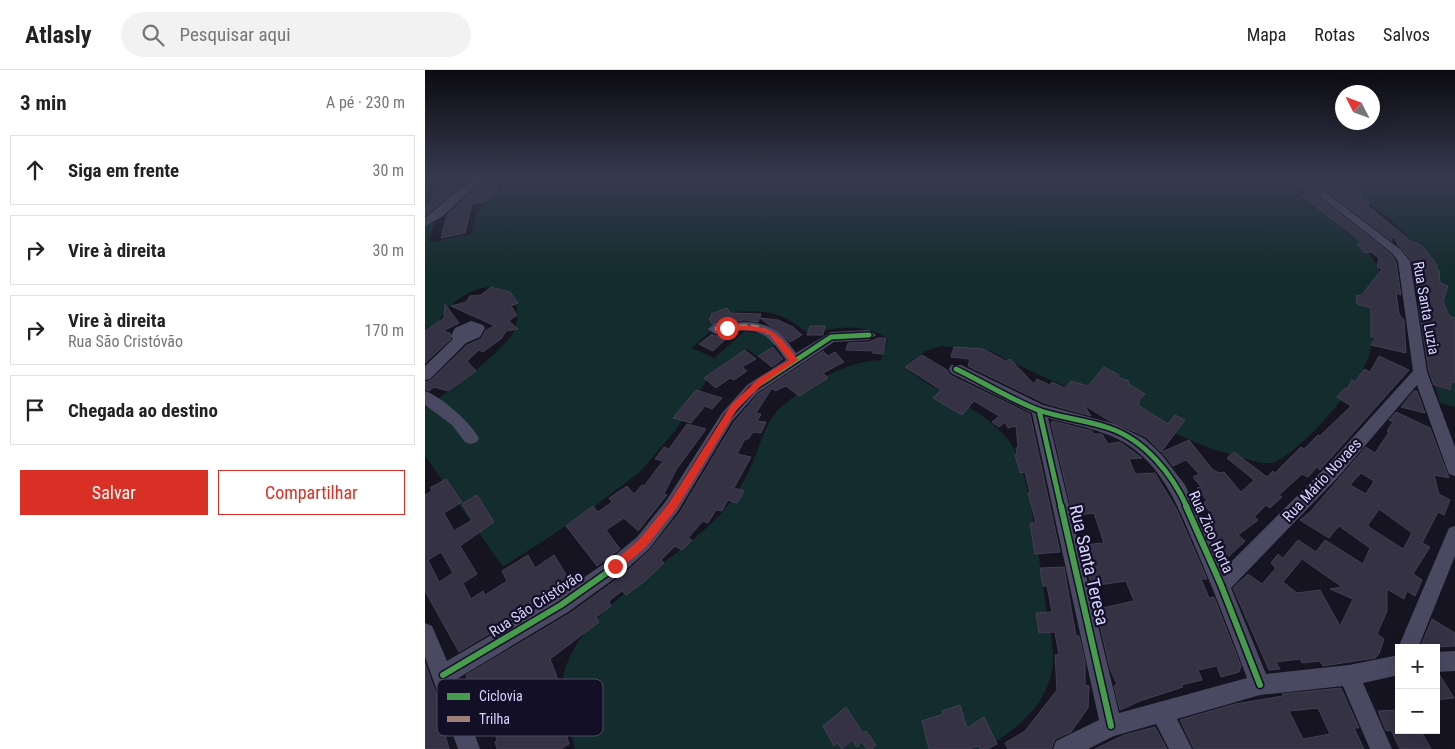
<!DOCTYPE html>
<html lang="pt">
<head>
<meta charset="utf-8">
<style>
	body { margin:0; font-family:"Roboto Condensed",sans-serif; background:#f2f2f2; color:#222 }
	.controls { position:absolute; right:15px; bottom:15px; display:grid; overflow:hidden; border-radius:0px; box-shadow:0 5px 20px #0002 }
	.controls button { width:45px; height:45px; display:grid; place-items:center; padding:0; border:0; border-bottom:1px solid #e0e0e0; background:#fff; color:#222; font:25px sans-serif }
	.compass { position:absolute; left:910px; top:15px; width:45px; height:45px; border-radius:50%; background:#fff; box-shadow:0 5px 20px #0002; rotate:312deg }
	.stop { position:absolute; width:15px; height:15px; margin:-11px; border:4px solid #d93025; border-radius:50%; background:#fff }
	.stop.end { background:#d93025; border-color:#fff; box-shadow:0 1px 5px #0008 }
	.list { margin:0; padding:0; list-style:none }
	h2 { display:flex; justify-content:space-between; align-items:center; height:65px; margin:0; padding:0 20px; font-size:21px }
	h2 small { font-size:16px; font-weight:400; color:#767676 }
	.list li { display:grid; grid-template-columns:32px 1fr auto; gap:15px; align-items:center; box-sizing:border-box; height:70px; margin:0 10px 10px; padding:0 10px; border:1px solid #e0e0e0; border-radius:0px }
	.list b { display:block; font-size:19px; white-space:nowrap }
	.list p { margin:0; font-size:16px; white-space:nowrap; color:#767676 }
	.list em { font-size:16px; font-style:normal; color:#767676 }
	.actions { display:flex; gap:10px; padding:15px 20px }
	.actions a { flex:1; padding:11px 0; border:1px solid #d93025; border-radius:0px; text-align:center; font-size:18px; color:#d93025 }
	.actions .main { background:#d93025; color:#fff }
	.icon { flex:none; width:28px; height:28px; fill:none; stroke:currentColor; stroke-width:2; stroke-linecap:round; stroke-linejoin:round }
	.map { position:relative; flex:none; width:1030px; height:679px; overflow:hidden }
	header { display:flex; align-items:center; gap:30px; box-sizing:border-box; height:70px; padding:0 25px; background:#fff; border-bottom:1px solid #e0e0e0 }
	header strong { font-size:24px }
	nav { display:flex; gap:28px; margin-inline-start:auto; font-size:18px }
	.search { width:350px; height:45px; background:#f2f2f2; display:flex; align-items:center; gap:12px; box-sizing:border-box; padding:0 18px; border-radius:28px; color:#767676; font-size:19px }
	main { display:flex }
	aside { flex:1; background:#fff }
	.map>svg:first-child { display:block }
</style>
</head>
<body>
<header>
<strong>Atlasly</strong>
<div class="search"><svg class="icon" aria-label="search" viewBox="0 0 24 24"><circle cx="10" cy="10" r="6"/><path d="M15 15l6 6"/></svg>Pesquisar aqui</div>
<nav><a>Mapa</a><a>Rotas</a><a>Salvos</a></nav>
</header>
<main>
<aside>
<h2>3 min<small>A pé · 230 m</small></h2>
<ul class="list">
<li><svg class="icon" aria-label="ahead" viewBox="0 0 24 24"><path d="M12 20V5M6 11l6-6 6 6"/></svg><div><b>Siga em frente</b></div><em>30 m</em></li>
<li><svg class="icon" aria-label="right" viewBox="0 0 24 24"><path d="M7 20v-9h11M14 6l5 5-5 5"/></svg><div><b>Vire à direita</b></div><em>30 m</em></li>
<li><svg class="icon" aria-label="right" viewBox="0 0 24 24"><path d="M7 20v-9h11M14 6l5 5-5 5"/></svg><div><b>Vire à direita</b><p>Rua São Cristóvão</p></div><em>170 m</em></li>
<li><svg class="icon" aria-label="arrive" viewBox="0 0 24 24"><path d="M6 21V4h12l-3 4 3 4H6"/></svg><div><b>Chegada ao destino</b></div></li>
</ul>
<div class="actions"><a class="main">Salvar</a><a>Compartilhar</a></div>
</aside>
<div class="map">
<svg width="1030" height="679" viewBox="0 0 1030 679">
	<rect width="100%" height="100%" fill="#161421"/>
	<!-- green -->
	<path fill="#132c2d" d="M0,109H67L29,116L0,135Z
		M77,109H1030V337L1015,333L1010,316L1027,321L1012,205L997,181L968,152L922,116L899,113L876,121V124C902,147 937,167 954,199C954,205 950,210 949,217C948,240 951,264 944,285C935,315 877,380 849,393H835L784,378L612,304L565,281L516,276L501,281L479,297C510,323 560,338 584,371C589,378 593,387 596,395C609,438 613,485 620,530C623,554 632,581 626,605C617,640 588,662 559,679H150C143,650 130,620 143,591C170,529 257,489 300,439C313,423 324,403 331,384C339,363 343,347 361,333C387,312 422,291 456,290L463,269C439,253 412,256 385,265C355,240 345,241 307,242L267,278L289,288L319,262C334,261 340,266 352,274L332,286L322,279L286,303L250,361L215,402L158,445L78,497L0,386V337C21,325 76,283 88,263C93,254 94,240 89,230C76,207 46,219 30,232C18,241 11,257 0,267V155L10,151L4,172L46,164L51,143L76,117Z"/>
	<!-- building -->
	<path fill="#343243" stroke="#433f54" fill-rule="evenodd" d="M76,110L71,121L60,132L47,134L40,163L16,168L22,145L56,113Z
		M877,111H900L903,114L929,118L935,121L938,131L944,132L943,136L986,171L997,176L1013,196H1010L1014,200L1015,213L1023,216L1018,231L1024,246L1030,248V313L1026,311V320L1009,315L1004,302L993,232L999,233L990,214L986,190L973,175L969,167L967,168V171L901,121L893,124L895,128L966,184L971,192L976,225L971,223L974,244L979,250L981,283L946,275L950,268L946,267V238L932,234L931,225L936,226L957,199L952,197L954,188L946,182L940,183L932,174H937L925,163L876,125L881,124Z
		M36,115L0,146V136L4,135L12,119Z
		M66,217L85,222L93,233L86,236L92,245L84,251L93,259L81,261L77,268L58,282L54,280L42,291L51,301L23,321L9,317L4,321L0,319V312L6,310L42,275L56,269L61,260L70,256L26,236L41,232L45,226L56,225Z
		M20,234L34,253L18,261L25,263L26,269L0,293V261L19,248Z
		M302,238L305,243L336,244L333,252L319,250L287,254L284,248L287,246L286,244Z
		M335,248L353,250L368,257L377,265L365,272Z
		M385,256H400L398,265H382Z
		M287,264L290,266L306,264L288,281L274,274Z
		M453,268H461L458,284L447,283L448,281L421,280L423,273L444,272Z
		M348,277L358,289L347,297L333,286Z
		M529,277L558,279L581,291L585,289L609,314L612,309L625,315L627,312L640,318L646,311L663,316L679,297L694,305L692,307L704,311V314L720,324L713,331L715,332L713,335L743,354L750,345L760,350L736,382L721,367L683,350L659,335L666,346L619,333L543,296L545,289L526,287Z
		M320,280L331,289L317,297L322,301L309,310L305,308L291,318L279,308Z
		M398,281L403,286L410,282L419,292L398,303L403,308L374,326L361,316L350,321L347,318L331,343L336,344L332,351L341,352L336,363L328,362L323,369H320L312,384L326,387L309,418L319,421L312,433L303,430L297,441L291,440L283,453L278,451L263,468L267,470L257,480L250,476L236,490L239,493L220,511L201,525L197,521L184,531L186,536L171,547L174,552L125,589L137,620L128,627L135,648L144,643L148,659L142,667L144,674L136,679H72L70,672L72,670L64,642L67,640L58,617L47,624L41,605L144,544L198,505L225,480L255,442L309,352L333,324Z
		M497,285L522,300L525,305L605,344L635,482L610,484L605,453H611L603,423H605L600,402L595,403L590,385H592L591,378L593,377L591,356L583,358L580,352L574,357L567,352L574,346L549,331L537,345L508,328L516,320L480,297Z
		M954,286L984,300L895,400L892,397L883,407L877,404L854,425L857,427L845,438L841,435L829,447L833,450L813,465L820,471L801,489L792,480L779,448L786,443L778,433L782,431L772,418L776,417L768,407L774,404L761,390L748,396L737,382L764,370L787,399L794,403L799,402L816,422L829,410L802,388L809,382L842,407L848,401L850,403L876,377L879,379L893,365L895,366L926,336L912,327L920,318L922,319L927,310L930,312L939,299L945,302Z
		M271,320L297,328L287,339L280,336L266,353L248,348Z
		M989,321H992L1000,343L976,337Z
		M971,342L1005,358L1024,408L1009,405L1014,424L1025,430L1019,445L1013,442L997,473L1005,477L988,504L997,510L990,526L982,521L979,529L962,519V541L952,564L959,569L954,584L950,588L898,596L895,591L877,593L876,589L858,591L851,592L855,599L844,600L808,518L823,504L837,514L851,498L846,493L853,484L858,488L873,470L891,482L900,470L938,494L945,478L914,456L904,468L875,450L885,442L941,377L950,383L964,362L962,361L968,352L964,350ZM936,403L949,411L941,424L925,415ZM954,439L987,463L978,479L944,457L943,455ZM877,489L917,517L905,519L928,529L915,556L895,520L872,523L858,512Z
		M628,351L667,361L669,364H677L683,374L695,372L717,388L704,389L710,404L730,403L752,440L776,495L782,509H776L784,528L789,527L816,596L814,602L796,607L792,596L773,600L777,610L756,615L758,617L715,631L695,640L689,616L692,614L685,599L674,551L677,550L673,539L709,531L701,511L667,516L663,504L667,503L657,475L679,473L669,443L654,445L651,437H646L626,353Z
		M262,354L281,359L251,400L239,424L242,425L213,461L199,448L181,460L195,479L172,496L141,456L168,436L173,442L187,432L184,428L202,416L209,424L217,415L219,416L238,391L230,389L239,377L244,379Z
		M21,409L37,432L19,443L29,461L47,450L37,434L52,425L69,452L35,476L52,504L38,513L46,529L58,521L60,525L82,511L77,501L103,485L110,498L129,485L147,514L34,582L0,521V425L7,421L5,418ZM16,482L28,503L14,512L3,490Z
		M639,497L651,566H654L660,592V615L664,616L663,638L646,662L630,669L626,679H583L580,673L600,661L632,620L630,585H634L630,562L614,563L611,543L627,542L622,516H618L615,498Z
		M1007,549L1030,563V576L995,578Z
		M0,593L19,646L16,649L24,679H0Z
		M1011,604H1014L1029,628L1011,630Z
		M916,618L934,658H929L939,679H769L755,650L810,634L858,626L857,624ZM893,638L905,664L878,669L864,641Z
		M535,635L542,658L559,647L572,674L563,679H555L553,676L544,679H504L497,651L518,644L517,641Z
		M421,637L438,663L441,661L451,675L447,679H442L437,672L432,677L427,670L417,679L412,673L409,676L398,656Z
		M974,640V663L996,661L1006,679H975L966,660L961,661L953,641Z
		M730,657L742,679H670L699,665Z"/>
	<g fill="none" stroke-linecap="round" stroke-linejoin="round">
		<!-- minor -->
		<path fill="#4a4962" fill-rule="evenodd" d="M46,109H58L18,146L0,156V148Z
			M900,122L975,179L985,191L1002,302L1030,377V406L1024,404L1022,399L992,315L914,406L806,518L841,604L924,595L974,585V605L938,613L967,679H945L918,616L835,625L752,649L767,679H744L731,654L689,666L663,679H628L631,671L674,650L607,343L526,303L524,299L526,295H536L618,335L690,354L720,369L737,385L760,415L799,499L902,396L988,301L973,191L967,183L896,127L895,125ZM623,348C652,356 684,360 709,379C742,404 756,444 772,481C790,523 806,565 822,608L694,643Z
			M46,251L58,255L60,258L55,267L41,273L5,309L0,310V296L28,269L26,266L30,258Z
			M319,252C345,252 357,263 371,283L406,262L444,260L451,265L444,270L409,272L332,323L307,351L253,441L224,479L197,503L143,542L30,610L55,679H33L0,587V553L7,556L22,591L129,528L183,491L212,467L241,431L297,343L322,315L361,290C338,256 329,258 290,264L283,259L290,254Z
			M0,321C17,327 45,352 54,368L52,372L46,374L40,372L27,355L0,335Z
			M1030,456V486L993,578H974V580L973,578L1024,458Z
			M1030,581V601L1011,602V582Z"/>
		<!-- quiet -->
		<path stroke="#9e8076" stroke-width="4" stroke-dasharray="8 4" stroke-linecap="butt" d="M290,259C335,253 342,254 369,290"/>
		<defs>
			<path id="cycleway-far1" d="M531,299C558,312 585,329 613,340C636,348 661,350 684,358C720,370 747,404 762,437
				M614,340L636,437
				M246,437L302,347L327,319L406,267L444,265"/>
			<path id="cycleway" d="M636,436L686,656
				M761,436L796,515L835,615
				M18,605L136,535L190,497L218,473L247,436"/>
		</defs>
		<!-- cycleway-far1 casing -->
		<use href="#cycleway-far1" stroke="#130f26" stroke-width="8"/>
		<!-- cycleway casing -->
		<use href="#cycleway" stroke="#130f26" stroke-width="9"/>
		<!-- cycleway-far1 -->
		<use href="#cycleway-far1" stroke="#469c4c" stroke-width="5"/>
		<!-- cycleway -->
		<use href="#cycleway" stroke="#469c4c" stroke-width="6"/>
	</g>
	<!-- sky -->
	<linearGradient id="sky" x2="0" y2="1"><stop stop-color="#0c0b12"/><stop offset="0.53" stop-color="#363a4e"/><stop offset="1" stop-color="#363a4e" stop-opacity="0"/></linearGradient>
	<rect width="1030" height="204" fill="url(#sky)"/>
	<!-- route -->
	<path fill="#d93025" d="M302,255C342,256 349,256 373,290L339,313L312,339L251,439L221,477L194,500H187V493L214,470L244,433L306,335L333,309L364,290L344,264L334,261L300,259L299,258Z"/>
	<g text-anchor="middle" stroke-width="4.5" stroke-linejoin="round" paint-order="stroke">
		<!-- street labels -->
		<g font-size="15" fill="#d9d4ff" stroke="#130f26">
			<text transform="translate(1001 238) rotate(80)" y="5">Rua Santa Luzia</text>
			<text transform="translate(897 410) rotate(-47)" y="5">Rua Mário Novaes</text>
			<text transform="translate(786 462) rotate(66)" y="5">Rua Zico Horta</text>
			<text transform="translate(111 534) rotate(-33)" y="5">Rua São Cristóvão</text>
		</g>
		<!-- near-street labels -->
		<g font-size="18" fill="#d9d4ff" stroke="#130f26">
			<text transform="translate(664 495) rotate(77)" y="6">Rua Santa Teresa</text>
		</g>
	</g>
	<!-- legend -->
	<rect x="12" y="609" width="166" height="57" rx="8" fill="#130f26" stroke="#4e4a67" stroke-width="1"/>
	<rect x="22" y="623" width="23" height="7" fill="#469c4c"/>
	<rect x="22" y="646" width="23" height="6" fill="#9e8076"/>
	<g font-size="14" fill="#d9d4ff">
		<text x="54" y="631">Ciclovia</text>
		<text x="54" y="654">Trilha</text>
	</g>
</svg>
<div class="controls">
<button>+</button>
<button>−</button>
</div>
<svg class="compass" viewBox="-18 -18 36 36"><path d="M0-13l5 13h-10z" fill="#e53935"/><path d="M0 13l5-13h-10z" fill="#767676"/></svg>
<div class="stop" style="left:302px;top:258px"></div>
<div class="stop end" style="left:190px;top:496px"></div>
</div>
</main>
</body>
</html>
